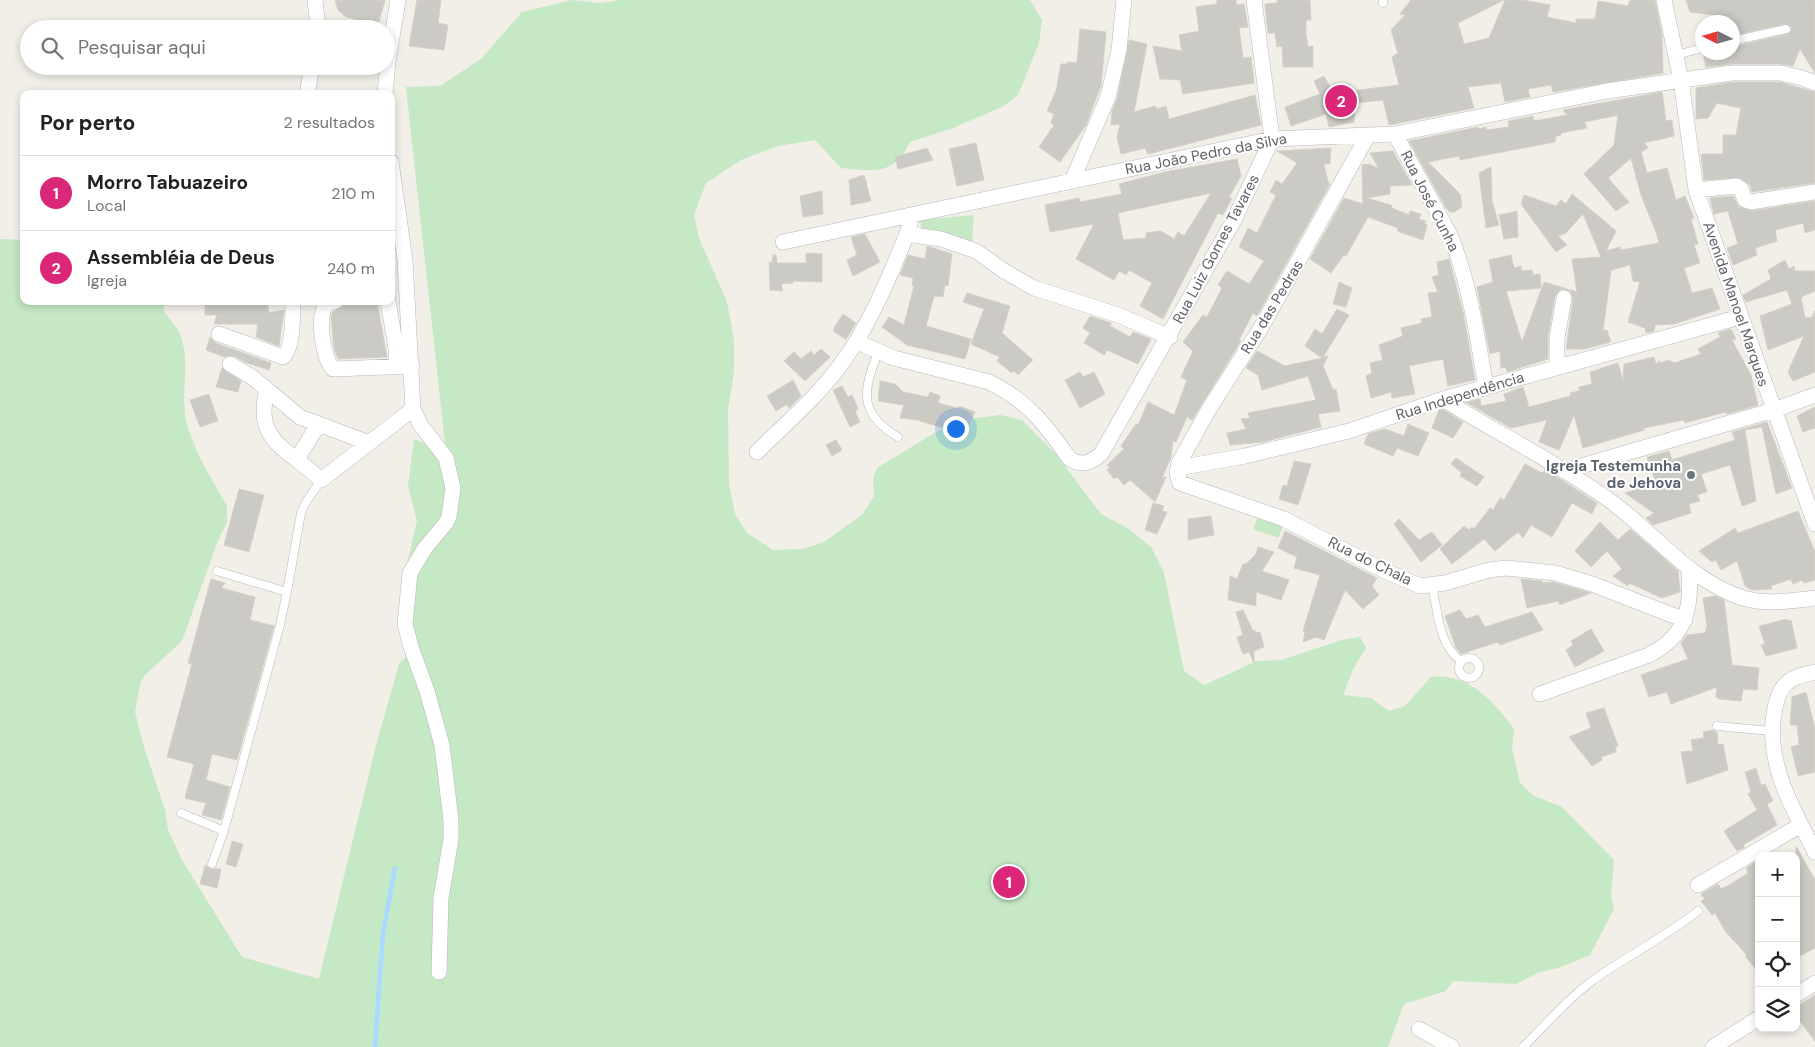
<!DOCTYPE html>
<html lang="pt">
<head>
<meta charset="utf-8">
<style>
	body { margin:0; font-family:"DM Sans",sans-serif; background:#f6f6f6; color:#202124 }
	.controls { position:absolute; right:15px; bottom:15px; display:grid; overflow:hidden; border-radius:10px; box-shadow:0 2px 8px #0003 }
	.controls button { width:45px; height:45px; display:grid; place-items:center; padding:0; border:0; border-bottom:1px solid #e0e0e0; background:#fff; color:#202124; font:25px sans-serif }
	.compass { position:absolute; left:1695px; top:15px; width:45px; height:45px; border-radius:50%; background:#fff; box-shadow:0 2px 8px #0003; rotate:275deg }
	.you { position:absolute; left:955px; top:428px; width:18px; height:18px; margin:-12px; border:4px solid #fff; border-radius:50%; background:#1a73e8; box-shadow:0 0 0 8px #1a73e833 }
	.badge { display:grid; place-items:center; width:32px; height:32px; border-radius:50%; background:#db2777; color:#fff; font-size:16px; font-weight:700 }
	.pin { position:absolute; translate:-50% -50%; border:2px solid #fff; box-shadow:0 1px 5px #0006 }
	.list { margin:0; padding:0; list-style:none }
	h2 { display:flex; justify-content:space-between; align-items:center; height:65px; margin:0; padding:0 20px; font-size:21px }
	h2 small { font-size:16px; font-weight:400; color:#757577 }
	.list li { display:grid; grid-template-columns:32px 1fr auto; gap:15px; align-items:center; box-sizing:border-box; height:75px; padding:0 20px; border-top:1px solid #e0e0e0 }
	.list b { display:block; font-size:19px; white-space:nowrap }
	.list p { margin:0; font-size:16px; white-space:nowrap; color:#757577 }
	.list em { font-size:16px; font-style:normal; color:#757577 }
	.icon { flex:none; width:28px; height:28px; fill:none; stroke:currentColor; stroke-width:2; stroke-linecap:round; stroke-linejoin:round }
	.map { position:relative; flex:none; width:1815px; height:1047px; overflow:hidden }
	.search { position:absolute; background:#fff; box-shadow:0 2px 8px #0003; left:20px; top:20px; width:375px; height:55px; display:flex; align-items:center; gap:12px; box-sizing:border-box; padding:0 18px; border-radius:28px; color:#757577; font-size:19px }
	.panel { position:absolute; background:#fff; box-shadow:0 2px 8px #0003; left:20px; top:90px; width:375px; height:215px; border-radius:10px }
	.map>svg:first-child { display:block }
</style>
</head>
<body>
<div class="map">
<svg width="1815" height="1047" viewBox="0 0 1815 1047">
	<rect width="100%" height="100%" fill="#f1efe8"/>
	<!-- green -->
	<path fill="#c5e8c5" d="M572,0L600,3L621,0H1030L1042,20L1039,43L1018,95L1002,107L953,128L910,142C894,176 874,171 841,168L815,140L778,146L741,160L706,183L694,214L699,238L727,302L734,340V373L728,409L729,484L735,514L747,533L773,550L803,549L824,542L862,515L874,496L873,479L877,468L931,435L951,424L976,418L1000,415L1022,420L1055,453L1101,514L1129,529L1151,547L1164,573L1184,671L1204,685L1257,661L1281,660L1342,640L1360,637L1366,648L1354,667L1343,695L1371,698L1389,711L1405,706L1431,677C1469,673 1493,701 1514,729L1512,749L1520,783L1534,796L1562,807L1614,860L1611,896L1614,909L1590,955L1559,968L1540,972L1516,984L1453,981L1446,991L1404,1004L1388,1047H0V239L24,240V301H166L163,310C168,317 175,325 179,332C193,363 177,399 189,431C198,458 213,481 227,506V522L217,543L182,641L145,675L140,684L135,712L143,744L165,810L168,830L182,860L242,957L319,979L375,749L399,664L410,652L406,568L417,521L408,486L414,439L432,446L445,444L406,87L440,86L481,59L522,12Z
		M974,215L972,242L922,232L920,220Z
		M1259,514L1285,522L1278,538L1253,529Z"/>
	<g fill="none" stroke-linecap="round" stroke-linejoin="round">
		<!-- stream -->
		<path stroke="#aadaff" stroke-width="4.5" d="M375,1047L383,933L395,868"/>
	</g>
	<!-- building -->
	<path fill="#cccac5" stroke="#d6d1c6" fill-rule="evenodd" d="M335,0H385L378,25L346,17L338,10Z
		M417,0H441L438,23L448,25L444,50L409,46Z
		M1217,0H1236V5L1244,4L1248,27L1239,28L1243,58L1251,57L1254,83L1183,94L1180,80L1160,79L1153,46L1182,51L1179,35L1199,31L1196,7L1217,4Z
		M1277,0H1310L1311,20H1306V35L1308,47L1313,46V67H1283L1282,46L1277,47L1275,33H1268L1265,4L1277,3Z
		M1411,0H1504L1458,23L1464,44L1489,38L1505,0H1523L1550,5L1547,17L1576,23V19H1595L1598,1L1628,6L1630,0H1655L1662,35L1663,73L1553,92L1551,85L1528,89L1530,97L1505,102L1501,83L1468,87L1474,108L1389,125L1383,100L1355,103L1354,122L1329,127L1326,114L1291,126L1285,107L1320,94L1314,81L1324,76L1330,87L1350,84L1351,91L1399,85L1392,57L1398,53L1391,30L1405,15L1400,14Z
		M1686,0H1815V73L1800,49L1793,66L1781,64H1731L1706,67L1703,53L1705,52H1732V47L1787,34L1791,31V27L1785,24L1735,35L1732,22L1729,17H1731L1690,12Z
		M1080,29L1106,32L1101,86L1086,125L1060,162L1039,147L1054,125L1051,123L1054,114L1047,111L1056,91L1061,64H1067L1068,62L1077,63Z
		M1129,40L1147,44L1134,112L1155,106L1157,109L1166,106L1169,119L1255,95L1261,125L1148,154L1145,148L1121,154L1117,137L1120,124L1111,125L1112,111L1117,99Z
		M1732,82H1780L1815,92V183L1752,192L1750,185L1740,178L1704,180L1701,154H1723V135H1736L1741,108L1717,103L1708,118L1696,119V88Z
		M1662,92L1666,121L1672,120L1674,136L1644,143L1648,148L1641,152L1647,173L1667,168L1676,200L1685,196L1694,218L1691,219L1698,244L1694,245L1700,263L1684,268L1692,293L1712,288L1720,309L1674,324L1655,325L1654,331L1646,333L1645,328L1628,322L1640,282L1633,281L1630,265L1611,270L1603,331L1607,330L1611,342L1584,349H1566L1573,299L1570,291L1561,289L1555,296L1548,336V359L1507,372L1506,367L1501,368L1500,351L1490,354L1477,287L1493,282L1489,260L1511,255L1514,268L1521,266V271L1532,270L1533,275L1540,274L1541,288L1506,291L1522,342L1544,282L1577,292L1572,259L1601,257L1583,214L1566,233L1558,236L1567,245L1556,252L1521,204L1524,195L1556,206L1561,200L1566,204L1572,194L1616,231L1606,251L1620,247L1621,250L1659,243L1656,232L1641,195L1631,158L1608,178L1629,202L1616,211L1584,174L1614,145L1618,115L1585,122L1587,128L1561,133V135L1556,136L1555,142L1460,160L1459,156L1428,162L1460,194L1462,207L1454,212H1450L1446,208L1409,141L1478,127L1479,129L1486,127L1487,130L1509,127L1508,121L1533,116L1534,121L1567,115L1563,110Z
		M976,143L984,180L957,186L949,149Z
		M927,148L933,160L898,169L895,157Z
		M1331,148L1330,164H1324L1328,182L1330,184L1257,316L1253,313L1239,340L1241,341L1192,420L1187,417L1176,442L1173,441L1171,457L1162,478L1166,477L1155,502L1130,480L1124,485L1117,477L1114,479L1107,470L1110,468L1107,465L1124,449L1121,446L1136,424L1138,425L1148,402L1174,415L1187,380L1181,377L1193,351L1183,342L1203,315L1207,317L1222,288L1218,285L1227,271L1249,284L1264,261L1239,247L1248,228L1257,233L1276,195L1270,192L1276,180L1282,184L1297,163L1277,151Z
		M1393,151L1412,185L1390,186V194L1366,198L1391,205L1392,208L1409,215L1410,211L1421,214L1419,219L1426,221L1424,223L1427,225L1423,240L1397,231L1398,228L1368,217L1346,256L1344,255L1331,273L1310,259L1344,198L1363,204L1362,165L1369,164L1379,169L1370,153Z
		M1237,159L1241,176L1229,197L1232,198L1223,215L1218,213L1163,319L1140,306L1152,283L1129,270L1126,275L1119,271L1114,280L1076,259L1094,224L1050,232L1045,205L1079,198L1080,202L1122,194L1119,184L1165,172ZM1211,193L1184,236L1178,232L1174,239L1161,231L1146,233V238L1123,240L1118,213Z
		M1491,167L1492,201L1499,225L1486,228L1479,173Z
		M864,175L871,201L851,205L849,180Z
		M822,191L823,214L803,217L800,196Z
		M1733,196L1739,207L1752,211L1815,201V230L1805,233L1803,223L1775,230L1777,241L1755,248L1757,255L1733,265L1727,248L1738,244L1728,211L1714,214L1710,198Z
		M1517,211L1518,237L1504,239L1499,215Z
		M865,234L880,262L853,276L847,260L857,255L851,237Z
		M927,246L952,254L948,286L945,285L943,297L934,296L926,326L971,339L965,359L907,345L882,327L889,317L904,325L914,286H912L913,278L900,275L908,255L925,259Z
		M806,253L822,254V282L793,281V283L781,284L783,291L770,290L769,262L772,263L773,255H776L777,263H806Z
		M1449,259L1463,312L1475,380L1448,386L1443,359L1409,366L1415,394L1392,398L1391,392L1371,398L1366,376L1372,373L1370,363L1383,360L1379,345L1403,336L1401,328L1422,323L1421,319L1432,317L1428,293L1438,292L1432,277L1439,275L1437,262Z
		M1785,260L1789,269L1794,266L1795,271H1815V291L1801,297L1805,318L1812,317L1815,311V372L1793,381L1788,372L1804,336L1768,350L1760,316L1792,304L1787,290L1746,302L1743,295L1771,279L1768,270Z
		M1339,282L1352,288L1346,307L1333,304Z
		M967,293L1010,306L1002,333L1033,360L1018,375L1014,371L1012,373L997,361L1000,357L971,344L984,309L963,302Z
		M205,301H267L269,313L284,310L279,346L256,337L258,324H214L217,315H205Z
		M377,302L387,357L338,359L334,349L331,317L333,312L344,305Z
		M1337,309L1349,315L1323,357L1328,356L1323,366L1333,390L1336,389L1340,411L1318,414L1321,427L1263,442L1230,445L1227,433L1246,429L1241,419L1250,418L1248,413L1316,400L1308,376L1262,390L1258,375L1246,368L1257,351L1285,366L1322,358L1305,346L1315,329L1322,334Z
		M843,314L856,323L846,339L834,332V328Z
		M1090,316L1111,323L1110,326L1130,337L1133,332L1151,339L1138,364L1107,350L1104,355L1084,343L1090,333L1083,328Z
		M1731,329L1736,339L1732,340L1751,375L1758,405L1727,414L1725,412L1685,423L1684,420L1644,428V430L1583,448L1574,415L1559,450L1539,442L1547,420L1511,428L1466,402L1480,399L1481,406L1506,401L1504,394L1523,387L1529,407L1571,396L1570,393L1579,391V387L1592,384L1590,372L1618,363L1623,381L1624,364L1654,357L1656,364L1660,361L1661,363L1669,360L1674,363L1701,354L1698,349L1720,337L1718,333Z
		M210,337L216,343L271,363L269,370L247,363L234,356L225,357L206,350Z
		M821,349L830,357L805,381L784,361L794,352L801,359L811,351L814,355Z
		M222,368L241,381L238,392L216,387Z
		M1080,372L1083,377L1094,372L1105,394L1080,408L1065,380Z
		M793,380L801,396L789,408L787,404L776,411L767,396Z
		M880,381L895,384L903,392L928,397L930,392L940,396L938,403L958,408L959,406L975,412L963,438L949,432L950,430L917,420L900,418L904,405L878,401Z
		M842,386L848,397L852,395L858,409L855,411L860,422L850,427L833,390Z
		M209,394L218,421L200,427L190,400Z
		M1815,407V428L1803,432L1797,416Z
		M1442,409L1463,422L1453,438L1432,428L1439,410Z
		M1767,422L1792,488L1776,494L1762,427L1745,430L1756,501L1742,506L1730,465L1701,474L1707,492L1697,495L1700,501L1689,504L1691,513L1653,525L1646,518L1654,513L1625,493L1656,483L1647,457L1669,451L1672,460L1735,440L1732,432Z
		M1408,424L1429,433L1418,456L1397,448L1393,456L1364,444L1368,434L1385,429L1404,436Z
		M836,440L842,450L832,456L826,445Z
		M1456,458L1484,477L1477,486L1460,476L1462,473L1451,464Z
		M1294,461L1311,464L1298,505L1279,499L1283,485L1287,486Z
		M1525,464L1542,473L1546,470L1597,503L1592,514L1572,503L1552,537L1531,525L1523,538L1518,532L1495,551L1484,539L1452,564L1440,549L1464,526L1469,530L1472,527L1474,529L1490,508L1493,510L1500,498L1504,500Z
		M239,489L264,495L249,552L224,545Z
		M1153,503L1164,506L1162,511L1167,512L1157,534L1145,530Z
		M1798,511L1815,552V580L1804,583L1802,580L1793,584L1791,579L1771,586L1772,589L1752,590L1745,586L1737,561L1721,570L1716,560L1712,562L1699,551L1735,528L1738,533Z
		M1211,516L1214,535L1188,540V519Z
		M1399,519L1419,540L1432,532L1442,545L1421,562L1394,524Z
		M1600,522L1618,540L1630,529L1635,533L1678,571L1680,592L1662,598L1629,583L1628,586L1613,576L1622,569L1607,551L1591,567L1575,551Z
		M1285,531L1377,578L1372,586L1379,595L1363,609L1345,590L1324,640L1316,637L1303,642L1305,632L1303,631L1320,575L1294,568L1297,557L1278,548Z
		M1258,547L1274,552L1262,571L1289,580L1281,600L1256,592V606L1228,600L1230,576L1237,579L1243,564H1246L1256,554Z
		M211,579L225,583L221,588L255,597L250,620L274,626L237,760L212,754L206,780L230,787L221,820L202,815L206,803L185,798L194,764L167,757L192,664L188,663Z
		M1521,579L1542,581L1543,583L1553,582L1591,593L1559,605V601L1527,608Z
		M1715,596L1724,600L1732,665L1759,668L1757,690L1743,689L1741,701L1719,699L1716,697L1717,687L1671,704L1667,692L1649,697L1641,675L1688,659L1681,643L1687,635L1705,633L1707,625L1703,598Z
		M1243,610L1253,631L1255,630V633L1260,632L1264,647L1254,651V663L1249,652L1243,654L1237,637L1243,635L1236,612Z
		M1460,610L1466,619L1478,615L1485,627L1532,612L1543,630L1500,645L1498,642L1461,654L1456,648L1445,616Z
		M1787,619L1788,621L1791,620L1797,648L1766,656L1761,645L1765,644L1759,626Z
		M1591,629L1604,651L1575,667L1566,650L1573,645L1571,641Z
		M1806,692L1815,729V772L1798,776L1791,747L1799,745L1797,725H1790L1792,697Z
		M1604,708L1618,746L1615,748L1616,752L1601,757L1602,760L1592,766L1569,737L1591,728L1586,713Z
		M1713,730L1717,732L1718,745L1723,744L1728,770L1687,784L1681,752L1693,751L1691,740L1704,738L1703,732Z
		M1756,768L1761,785L1765,784L1773,801L1767,804L1777,825L1743,845L1745,847L1737,851L1724,831L1757,810L1748,794L1751,792L1745,772Z
		M232,841L243,844L236,867L226,864Z
		M1796,846L1815,880V948L1796,958Z
		M1757,861L1759,863V973L1745,956L1747,955L1725,931L1715,913L1712,915L1701,901L1705,899L1701,894L1718,884L1721,889L1731,884L1748,873L1746,868Z
		M205,865L211,869H221L217,888L200,884Z
		M1815,995V1041L1796,1016V1007Z"/>
	<g fill="none" stroke-linecap="round" stroke-linejoin="round">
		<defs>
			<path id="lane" d="M1383,3V0
				M1732,41L1786,29
				M1677,55L1702,48
				M878,353C862,391 859,414 898,437
				M217,571L287,592L301,513L306,502L321,480
				M1432,586C1438,610 1438,645 1461,661
				M1459 668a10 10 0 1 1 20 0a10 10 0 1 1-20 0Z
				M1717,726L1771,731
				M181,813L224,831L212,864
				M224,831L280,625L287,592
				M1523,1047C1546,1025 1566,1000 1592,981C1627,956 1665,937 1698,911"/>
			<path id="street" d="M315,0L318,29
				M1664,0L1681,80L1696,190L1815,524
				M307,94L312,66
				M385,94L388,62L398,0
				M1395,134L1450,235C1470,284 1477,336 1486,387
				M1368,135L1262,326L1209,409L1179,463L1177,473L1180,483L1284,519L1385,571L1420,586L1445,583L1489,570L1506,568L1555,573L1592,584L1685,620
				M391,162L405,260L413,409L420,424L446,458L453,488L449,517L446,523L425,548L410,573L405,624L411,647L427,691L442,745L451,820V839L441,898L439,972
				M1072,181L1108,97L1119,50L1124,0
				M1696,190L1736,186L1741,189L1745,200L1751,202L1815,192
				M912,216L907,234L941,239L976,251L1004,271L1034,288L1118,315L1170,337
				M783,242L1272,139L1395,134L1607,91L1731,73H1781L1802,78L1815,83
				M336,301L327,304C316,314 323,358 333,369L412,366
				M388,301L396,348V367
				M219,334L283,357C293,349 293,314 293,301
				M857,342L894,358L989,382C1028,401 1045,424 1069,458C1081,467 1090,463 1101,454L1234,220L1272,139L1254,0
				M230,364L252,377L300,417L369,443L413,409
				M1557,367V338L1564,298
				M267,390C253,442 289,449 321,480L369,443
				M1443,399C1497,433 1556,462 1609,500C1654,532 1689,581 1743,598C1767,605 1791,601 1815,598
				M757,452C785,424 815,399 839,367C869,327 888,280 907,234
				M297,459L318,425
				M1178,468L1245,456L1349,431L1443,399L1740,317
				M1564,471L1774,410L1815,395
				M1815,672C1806,674 1794,676 1787,683C1779,690 1775,704 1774,714C1766,764 1793,809 1815,852
				M1540,694L1649,655C1686,636 1692,609 1689,570
				M1698,885L1801,825
				M1796,995L1815,983
				M1419,1029L1452,1047
				M1713,1047L1759,1018"/>
		</defs>
		<!-- lane casing -->
		<use href="#lane" stroke="#b5b8bc" stroke-width="9"/>
		<!-- street casing -->
		<use href="#street" stroke="#b5b8bc" stroke-width="16"/>
		<!-- lane -->
		<use href="#lane" stroke="#fff" stroke-width="8"/>
		<!-- street -->
		<use href="#street" stroke="#fff" stroke-width="15"/>
	</g>
	<!-- markers -->
	<circle fill="#6b7280" stroke="#fff" stroke-width="2" cx="1691" cy="475" r="5"/>
	<g text-anchor="middle" stroke-width="4" stroke-linejoin="round" paint-order="stroke">
		<!-- street labels -->
		<g font-size="15" fill="#5f6368" stroke="#fff">
			<text transform="translate(1206 154) rotate(-11)" y="5">Rua João Pedro da Silva</text>
			<text transform="translate(1430 201) rotate(63)" y="5">Rua José Cunha</text>
			<text transform="translate(1216 249) rotate(-62)" y="5">Rua Luiz Gomes Tavares</text>
			<text transform="translate(1736 304) rotate(71)" y="5">Avenida Manoel Marques</text>
			<text transform="translate(1272 307) rotate(-59)" y="5">Rua das Pedras</text>
			<text transform="translate(1460 396) rotate(-17)" y="5">Rua Independência</text>
			<text transform="translate(1370 561) rotate(26)" y="5">Rua do Chala</text>
		</g>
		<!-- worship labels -->
		<g font-size="15" font-weight="bold" fill="#5b616d" stroke="#fff" text-anchor="end">
			<text x="1681" y="471">Igreja Testemunha<tspan x="1681" dy="17">de Jehova</tspan></text>
		</g>
	</g>
</svg>
<div class="controls">
<button>+</button>
<button>−</button>
<button><svg class="icon" aria-label="locate" viewBox="0 0 24 24"><circle cx="12" cy="12" r="6"/><path d="M12 2v4M12 18v4M2 12h4M18 12h4"/></svg></button>
<button><svg class="icon" aria-label="layers" viewBox="0 0 24 24"><path d="M12 4l9 5-9 5-9-5zM3 14l9 5 9-5"/></svg></button>
</div>
<svg class="compass" viewBox="-18 -18 36 36"><path d="M0-13l5 13h-10z" fill="#e53935"/><path d="M0 13l5-13h-10z" fill="#757577"/></svg>
<div class="you"></div>
<div class="pin badge" style="left:1009px;top:882px">1</div>
<div class="pin badge" style="left:1341px;top:101px">2</div>
<div class="search"><svg class="icon" aria-label="search" viewBox="0 0 24 24"><circle cx="10" cy="10" r="6"/><path d="M15 15l6 6"/></svg>Pesquisar aqui</div>
<section class="panel">
<h2>Por perto<small>2 resultados</small></h2>
<ul class="list">
<li><span class="badge">1</span><div><b>Morro Tabuazeiro</b><p>Local</p></div><em>210 m</em></li>
<li><span class="badge">2</span><div><b>Assembléia de Deus</b><p>Igreja</p></div><em>240 m</em></li>
</ul>
</section>
</div>
</body>
</html>
